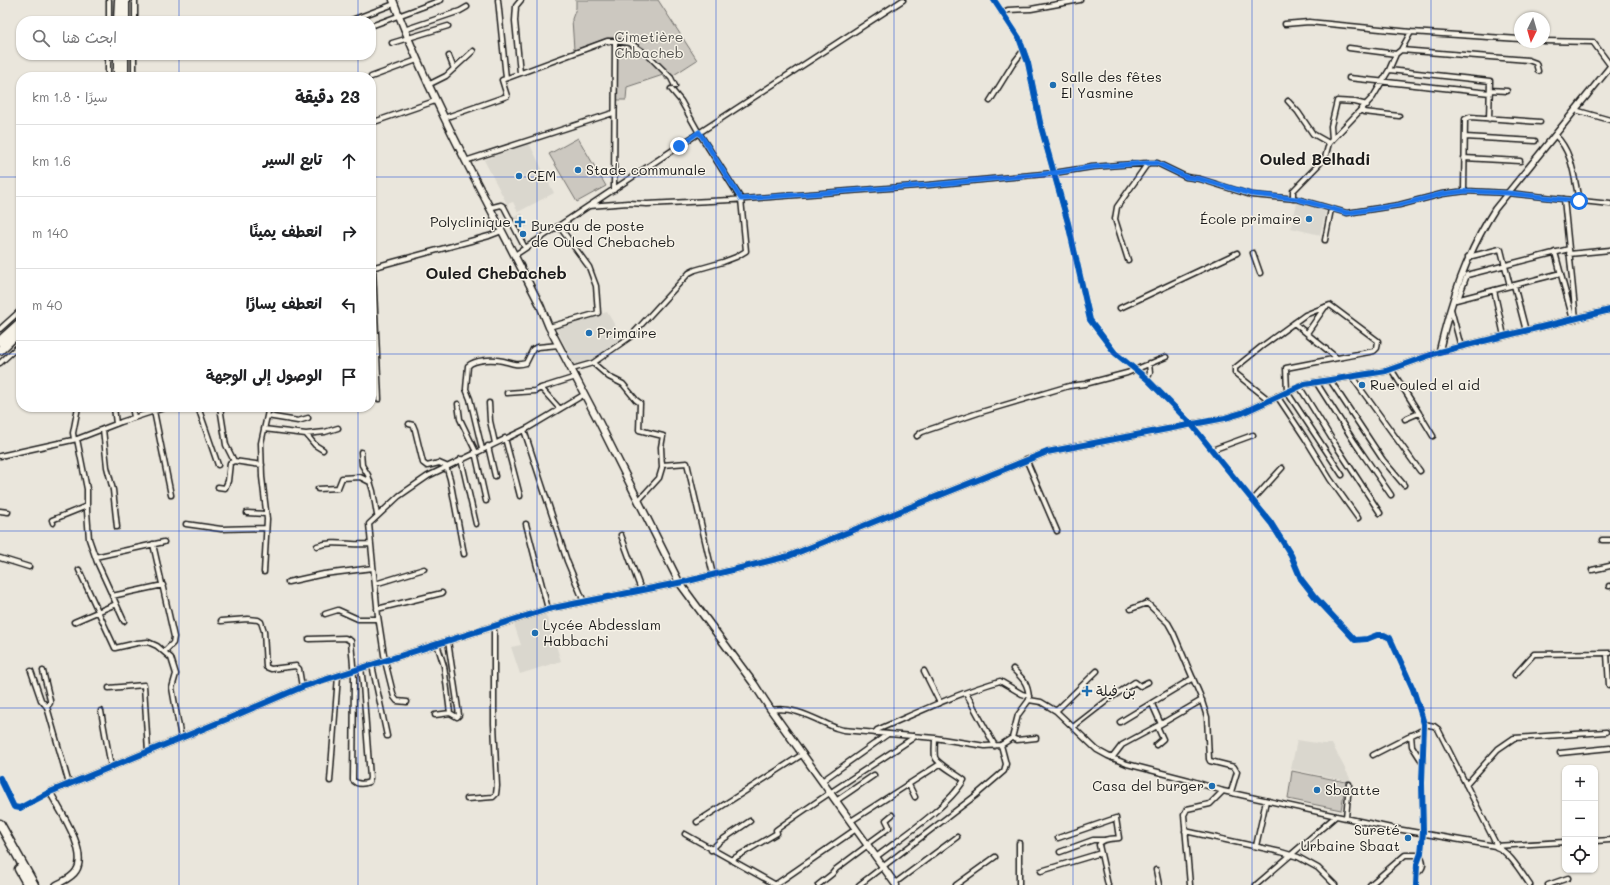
<!DOCTYPE html>
<html lang="ar">
<head>
<meta charset="utf-8">
<style>
	body { margin:0; font-family:Mali,"Playpen Sans Arabic",sans-serif; background:#f6f6f6; color:#202124; direction:rtl }
	.controls { position:absolute; right:12px; bottom:12px; display:grid; overflow:hidden; border-radius:8px; box-shadow:0 1px 3px #0004 }
	.controls button { width:36px; height:36px; display:grid; place-items:center; padding:0; border:0; border-bottom:1px solid #e0e0e0; background:#fff; color:#202124; font:20px sans-serif }
	.compass { position:absolute; left:1514px; top:12px; width:36px; height:36px; border-radius:50%; background:#fff; box-shadow:0 1px 3px #0004; rotate:185deg }
	.stop { position:absolute; width:12px; height:12px; margin:-9px; border:3px solid #1a73e8; border-radius:50%; background:#fff }
	.stop.end { background:#1a73e8; border-color:#fff; box-shadow:0 1px 4px #0008 }
	.list { margin:0; padding:0; list-style:none }
	h2 { display:flex; justify-content:space-between; align-items:center; height:52px; margin:0; padding:0 16px; font-size:17px }
	h2 small { font-size:13px; font-weight:400; color:#757577 }
	.list li { display:grid; grid-template-columns:26px 1fr auto; gap:12px; align-items:center; box-sizing:border-box; height:72px; padding:0 16px; border-top:1px solid #e0e0e0 }
	.list b { display:block; font-size:15px; white-space:nowrap }
	.list em { font-size:13px; font-style:normal; color:#757577 }
	.icon { flex:none; width:22px; height:22px; fill:none; stroke:currentColor; stroke-width:2; stroke-linecap:round; stroke-linejoin:round }
	.map { position:relative; flex:none; width:1610px; height:885px; overflow:hidden; direction:ltr }
	.search { position:absolute; background:#fff; box-shadow:0 1px 3px #0004; left:16px; top:16px; width:360px; height:44px; display:flex; align-items:center; gap:10px; box-sizing:border-box; padding:0 14px; border-radius:16px; color:#757577; font-size:15px }
	.panel { position:absolute; background:#fff; box-shadow:0 1px 3px #0004; left:16px; top:72px; width:360px; height:340px; border-radius:16px; direction:rtl }
	.map>svg:first-child { display:block }
</style>
</head>
<body>
<div class="map">
<svg width="1610" height="885" viewBox="0 0 1610 885">
	<rect width="100%" height="100%" fill="#eae6dc"/>
	<filter id="ink" filterUnits="userSpaceOnUse"><feTurbulence type="fractalNoise" baseFrequency=".025" numOctaves="2"/><feDisplacementMap in="SourceGraphic" scale="8" xChannelSelector="R" yChannelSelector="G"/><feConvolveMatrix kernelMatrix="1 2 1 2 8 2 1 2 1" color-interpolation-filters="sRGB"/></filter>
	<g filter="url(#ink)">
		<!-- built -->
		<path fill="#dad7ce" d="M529,143L554,193L518,212L513,202L507,204L484,160Z
			M1297,203L1326,210L1320,235L1291,228Z
			M522,213L528,226L517,232L511,219Z
			M607,312L623,339L593,363L574,364L555,326Z
			M545,612L561,661L520,674L511,647L521,645L513,621Z
			M1297,740L1323,744H1332L1352,782L1291,769Z"/>
		<!-- green -->
		<path fill="#ccc8c0" stroke="#74726e" d="M576,0H658L697,60L666,80L663,75L627,87L626,100H616L618,40L608,38L574,50L572,19L576,8Z
			M578,138L606,186L577,202L549,154Z
			M1292,771L1346,782L1341,810L1288,799Z"/>
		<g fill="none" stroke-linecap="round" stroke-linejoin="round">
			<defs>
				<path id="minor" d="M109,0V21
					M498,0L506,78
					M994,0L1019,38L1028,63L1041,127L1068,223L1090,320L1115,353L1147,379L1192,425L1219,459L1271,523L1291,555L1301,579L1315,597L1355,640L1367,639L1377,635H1384L1390,638L1413,689L1422,717L1424,724L1422,783L1423,832L1421,853L1417,864L1416,885
					M1002,13L1008,10L1031,9L1080,0
					M135,21V0
					M349,21L394,4
					M1285,24L1309,22L1411,32L1520,39
					M371,26L441,0
					M404,30L460,11L467,7
					M615,41L630,43L648,55L671,78L675,86
					M1544,41L1593,42L1610,65
					M392,43L448,26
					M1349,48L1396,54
					M1401,50L1528,60L1536,63L1538,71
					M449,56L454,69
					M1389,70L1490,81L1489,119
					M520,73L515,21L516,6L521,0
					M108,77V55
					M134,77V55
					M371,77L417,60
					M1349,78L1490,93
					M428,85L446,76L473,51
					M1490,90L1507,91
					M990,101L1013,64L1023,51
					M1288,101L1298,112L1313,134L1329,143L1325,158L1293,191V199
					M1361,110L1364,112L1399,116
					M1575,110L1610,120
					M444,118L507,96L502,80L607,41H615L614,190
					M371,123L435,101
					M1555,135C1573,152 1574,178 1579,201
					M1465,137L1535,141
					M1332,140L1331,126L1337,101L1355,102L1367,105
					M1329,143L1373,97L1389,70L1396,54L1401,50L1411,32
					M1464,158L1520,161
					M465,161L613,113
					M1464,191L1465,119L1470,117L1540,122
					M1564,199L1576,319
					M589,206L628,203L647,204L731,200L929,185L1054,173L1092,167L1148,163H1157L1186,177L1200,179L1251,195L1297,199L1347,213L1399,205L1442,194L1466,191L1508,193L1610,204
					M489,208L501,205L504,207L525,248
					M1325,240L1331,209
					M1555,252L1573,320
					M1253,253L1260,273
					M1569,254L1610,250
					M515,255L679,146L903,0
					M1468,257L1500,249L1501,250L1510,286
					M1128,260L1115,219L1117,207L1148,163
					M373,267L379,399
					M371,268L489,236L502,231
					M1514,285L1526,331
					M1494,290L1504,336
					M1458,299L1467,275L1569,249
					M1456,300L1561,273
					M1120,308L1237,253
					M1451,309L1461,347
					M1294,323L1337,358
					M549,327L598,313L596,286L589,267L559,226
					M0,329L21,310
					M1307,333L1325,307
					M0,363L21,344
					M593,363L609,377L623,384L636,400L640,403L639,430L663,436L661,447L662,468L659,478L638,501
					M572,369L593,363L630,337L689,273L695,270L723,262L736,257L746,251L741,199L699,133L681,101L671,89
					M1391,369L1419,413
					M1352,377L1420,471
					M1147,379L1150,373L1149,363
					M1330,380L1383,460L1404,485
					M1316,382L1355,443L1391,495
					M1299,386L1335,444L1380,513
					M507,393L535,391L541,388
					M1277,396L1305,438L1330,479L1358,518
					M1269,400L1235,373V368L1261,347L1305,315L1330,305L1378,341L1377,348L1374,351L1286,368L1287,392L1342,475
					M489,403L490,421L495,443
					M458,404L460,419L476,452
					M114,407L116,424
					M132,407L134,417
					M198,407L218,465
					M220,407L226,445L234,461
					M560,409L541,388L576,377
					M154,411L171,495
					M267,416L298,421L308,418
					M1405,419L1419,413L1433,436
					M409,424L413,425L415,430L423,463L427,466L439,463L446,466L450,479L464,554
					M103,429L107,467L113,490L117,527
					M264,429L306,434L315,445L323,450
					M524,430L567,561L584,602
					M306,434L325,432L338,428
					M917,436L922,432L978,413L1069,386L1085,384L1127,373L1166,357
					M505,438L520,496
					M74,439L73,433L78,407
					M77,439L87,489V511L89,539L97,562L124,621
					M488,446L495,476
					M482,449L470,399L466,389L468,366C475,359 493,359 503,361C511,363 517,366 526,363L533,349L538,347L559,345
					M1212,450L1253,435
					M361,452L362,465L368,475L373,491L377,515
					M475,452L486,501
					M0,456L77,439L121,422L167,407
					M461,459L476,524
					M1026,459L1057,531
					M662,465L687,463L713,575
					M218,487L225,488L228,481L230,463L234,461L262,465
					M318,489L338,488L342,478L360,477L370,482
					M1253,500L1282,468
					M0,511L8,512
					M247,513L266,514
					M53,523L52,520L87,506
					M186,524L221,529L266,528
					M526,524L548,609
					M621,535L641,590
					M1602,540H1610
					M153,544L174,637L173,643L165,651
					M317,546C336,540 351,546 370,544
					M95,557L164,542
					M0,558L29,567
					M79,570L115,648L137,643L148,642L157,646L171,658L176,674L172,688L181,738
					M1592,570L1610,566
					M264,572L267,519L262,477L261,443L269,407
					M288,582L324,574L373,568
					M375,584L424,569
					M1609,586H1610
					M112,596L163,585
					M377,609L442,593
					M1131,609L1147,603L1168,623L1173,632L1200,695L1207,717L1209,759L1210,761L1234,767L1237,772L1231,792
					M325,614L338,610L358,619H378
					M221,621L248,619L258,620L261,622L264,631L266,667L271,669L296,666L299,669L302,687
					M74,622L116,604
					M309,639L345,638L351,641L354,678L353,780C357,785 364,784 369,782L370,778L363,684L361,668
					M437,644L444,666L450,713
					M1607,654L1609,685
					M372,665L387,736
					M1013,669C1023,679 1028,683 1029,698
					M31,671L41,700L47,707L50,703V700L43,671
					M924,671L940,703
					M1515,675L1534,654L1610,653
					M109,688L144,685L148,752
					M966,693L995,746
					M407,702L397,701L394,697L385,661L378,616L369,524L399,496L428,476L528,428L585,394
					M47,707L69,784
					M771,710C795,706 814,719 836,728L843,730L935,738L985,746L1001,745L1012,738L1018,715L1029,700L1041,702L1056,711L1097,750L1108,756L1127,764L1189,780L1223,791L1391,828L1495,846L1565,842
					M101,711L111,767
					M1056,711L1097,671
					M435,715L450,713L457,717L459,715L448,641
					M1120,722L1193,678
					M1161,724L1202,700
					M1424,724L1434,726L1438,729L1497,846
					M1073,727L1109,699L1135,682L1140,686L1148,682
					M875,733L877,730C917,713 958,693 1000,681L1022,694L1029,696
					M1411,735L1412,746L1423,763
					M1012,738L1017,740L1036,738
					M1156,745L1163,739L1157,726
					M1560,753L1610,748
					M1373,755L1424,729
					M1112,758L1122,745L1161,724L1152,704
					M0,778L14,807L20,808L50,792
					M330,781L338,676
					M822,781L888,734
					M909,785L915,797
					M1466,785L1498,749L1514,738L1606,732
					M467,799L493,797L496,794L497,786L494,724V626
					M836,801L874,775
					M1346,818L1349,784
					M851,821L940,764
					M697,822L803,754
					M1185,831L1281,852L1298,857L1318,868L1335,885
					M685,834L776,885
					M1058,838L1116,818L1119,838C1112,839 1102,838 1099,845L1108,885
					M1595,841L1610,840
					M1019,843V885
					M867,844L889,828V826L886,820L892,815
					M1256,846L1266,801
					M1496,847C1509,851 1522,874 1530,885
					M711,850L719,842L750,821
					M1060,852L1093,840H1104
					M876,857C902,837 948,807 964,780C957,774 937,764 935,757C934,751 935,744 935,738
					M731,860L777,833L776,830C820,798 867,769 913,738L914,736
					M1156,870L1159,885
					M1041,871L1101,853
					M895,883L957,837
					M775,885L856,829
					M818,885L832,874L836,869L868,845
					M859,885L975,796L1004,771L1006,764L1001,745
					M956,885L995,857
					M1190,885L1184,815L1187,809L1210,804L1223,791
					M1256,885L1336,816
					M1370,885L1405,855H1420C1425,863 1424,869 1416,874
					M1548,885L1568,878"/>
				<path id="tertiary" d="M1439,352C1451,301 1466,254 1495,209L1610,67
					M56,885C63,881 72,878 76,871C89,852 59,809 50,792L232,717L302,687L548,609L688,581L789,556L1047,452L1225,418L1242,413L1305,384L1386,371L1439,352L1610,310"/>
				<path id="secondary" d="M393,0C433,106 489,204 540,305L549,327L599,422L679,582L754,684L771,710L896,885"/>
				<path id="motorway" d="M118,21L119,0
					M125,21V0
					M118,55V77
					M124,77V55
					M0,341L21,322
					M0,350L21,330
					M0,824L34,885
					M19,869L28,885"/>
			</defs>
			<!-- minor casing -->
			<use href="#minor" stroke="#1c1c1c" stroke-width="7"/>
			<!-- tertiary casing -->
			<use href="#tertiary" stroke="#1c1c1c" stroke-width="8"/>
			<!-- secondary casing -->
			<use href="#secondary" stroke="#1c1c1c" stroke-width="9"/>
			<!-- motorway casing -->
			<use href="#motorway" stroke="#1c1c1c" stroke-width="11"/>
			<!-- minor -->
			<use href="#minor" stroke="#f7f3e8" stroke-width="4"/>
			<!-- tertiary -->
			<use href="#tertiary" stroke="#f7f3e8" stroke-width="5"/>
			<!-- secondary -->
			<use href="#secondary" stroke="#f7f3e8" stroke-width="6"/>
			<!-- motorway -->
			<use href="#motorway" stroke="#f7f3e8" stroke-width="8"/>
			<defs>
				<path id="cycleway" d="M994,0L1019,38L1028,63L1041,127L1068,223L1090,320L1115,353L1147,379L1192,425L1219,459L1271,523L1291,555L1301,579L1315,597L1355,640L1367,639L1377,635H1384L1390,638L1413,689L1422,717L1424,724L1422,783L1423,832L1421,853L1417,864L1416,885
					M0,778L14,807L20,808L50,792L232,717L302,687L548,609L688,581L789,556L1047,452L1225,418L1242,413L1305,384L1386,371L1439,352L1610,310"/>
			</defs>
			<!-- cycleway casing -->
			<use href="#cycleway" stroke="#f7f3e8" stroke-width="8"/>
			<!-- cycleway -->
			<use href="#cycleway" stroke="#0057b8" stroke-width="6"/>
		</g>
	</g>
	<g fill="none" stroke-linecap="round" stroke-linejoin="round" filter="url(#ink)">
		<!-- route -->
		<path stroke="#1a73e8" stroke-width="5" d="M679,146L699,132L741,199L929,185L1054,173L1092,167L1148,163H1157L1186,177L1200,179L1251,194L1297,199L1347,213L1399,205L1442,194L1466,191L1508,193L1579,201"/>
	</g>
	<!-- grid -->
	<path fill="none" stroke="#1d4ed8" stroke-width="1" stroke-opacity="0.55" d="M179,0V21M358,0V21M537,0V885M716,0V885M894,0V885M1073,0V885M1252,0V885M1431,0V885M179,55V77M358,55V77M0,177H21M371,177H1610M0,354H21M371,354H1610M179,407V885M358,407V885M0,531H1610M0,708H1610"/>
	<!-- markers -->
	<g fill="#1f6fb2" stroke="#f7f3e8" stroke-width="1.5">
		<circle cx="1053" cy="85" r="4"/>
		<circle cx="578" cy="170" r="4"/>
		<circle cx="519" cy="176" r="4"/>
		<circle cx="1309" cy="219" r="4"/>
		<path d="M518 216h4v4h4v4h-4v4h-4v-4h-4v-4h4z"/>
		<circle cx="523" cy="234" r="4"/>
		<circle cx="589" cy="333" r="4"/>
		<circle cx="1362" cy="385" r="4"/>
		<circle cx="535" cy="633" r="4"/>
		<path d="M1085 685h4v4h4v4h-4v4h-4v-4h-4v-4h4z"/>
		<circle cx="1212" cy="786" r="4"/>
		<circle cx="1317" cy="790" r="4"/>
		<circle cx="1408" cy="838" r="4"/>
	</g>
	<g text-anchor="middle" stroke-width="3" stroke-linejoin="round" paint-order="stroke">
		<!-- park labels -->
		<g font-size="14" fill="#51504d" stroke="#f7f3e8">
			<text x="649" y="42">Cimetière<tspan x="649" dy="16">Chbacheb</tspan></text>
		</g>
		<!-- poi labels -->
		<g font-size="14" fill="#1c1c1c" stroke="#f7f3e8" text-anchor="start">
			<text x="1061" y="82">Salle des fêtes<tspan x="1061" dy="16">El Yasmine</tspan></text>
			<text x="586" y="175">Stade communale</text>
			<text x="527" y="181">CEM</text>
			<text x="1301" y="224" text-anchor="end">École primaire</text>
			<text x="511" y="227" text-anchor="end">Polyclinique</text>
			<text x="531" y="231">Bureau de poste<tspan x="531" dy="16">de Ouled Chebacheb</tspan></text>
			<text x="597" y="338">Primaire</text>
			<text x="1370" y="390">Rue ouled el aid</text>
			<text x="543" y="630">Lycée Abdesslam<tspan x="543" dy="16">Habbachi</tspan></text>
			<text x="1096" y="696">بن فيلة</text>
			<text x="1204" y="791" text-anchor="end">Casa del burger</text>
			<text x="1325" y="795">Sbaatte</text>
			<text x="1400" y="835" text-anchor="end">Sureté<tspan x="1400" dy="16">Urbaine Sbaat</tspan></text>
		</g>
		<!-- quarter labels -->
		<g font-size="16" font-weight="bold" fill="#1c1c1c" stroke="#f7f3e8">
			<text x="1315" y="165">Ouled Belhadi</text>
			<text x="496" y="279">Ouled Chebacheb</text>
		</g>
	</g>
</svg>
<div class="controls">
<button>+</button>
<button>−</button>
<button><svg class="icon" aria-label="locate" viewBox="0 0 24 24"><circle cx="12" cy="12" r="6"/><path d="M12 2v4M12 18v4M2 12h4M18 12h4"/></svg></button>
</div>
<svg class="compass" viewBox="-18 -18 36 36"><path d="M0-13l5 13h-10z" fill="#e53935"/><path d="M0 13l5-13h-10z" fill="#757577"/></svg>
<div class="stop" style="left:1579px;top:201px"></div>
<div class="stop end" style="left:679px;top:146px"></div>
<div class="search"><svg class="icon" aria-label="search" viewBox="0 0 24 24"><circle cx="10" cy="10" r="6"/><path d="M15 15l6 6"/></svg>ابحث هنا</div>
<section class="panel">
<h2>23 دقيقة<small>سيرًا · 1.8 km</small></h2>
<ul class="list">
<li><svg class="icon" aria-label="ahead" viewBox="0 0 24 24"><path d="M12 20V5M6 11l6-6 6 6"/></svg><div><b>تابع السير</b></div><em>1.6 km</em></li>
<li><svg class="icon" aria-label="right" viewBox="0 0 24 24"><path d="M7 20v-9h11M14 6l5 5-5 5"/></svg><div><b>انعطف يمينًا</b></div><em>140 m</em></li>
<li><svg class="icon" aria-label="left" viewBox="0 0 24 24"><path d="M17 20v-9H6M10 6l-5 5 5 5"/></svg><div><b>انعطف يسارًا</b></div><em>40 m</em></li>
<li><svg class="icon" aria-label="arrive" viewBox="0 0 24 24"><path d="M6 21V4h12l-3 4 3 4H6"/></svg><div><b>الوصول إلى الوجهة</b></div></li>
</ul>
</section>
</div>
</body>
</html>
